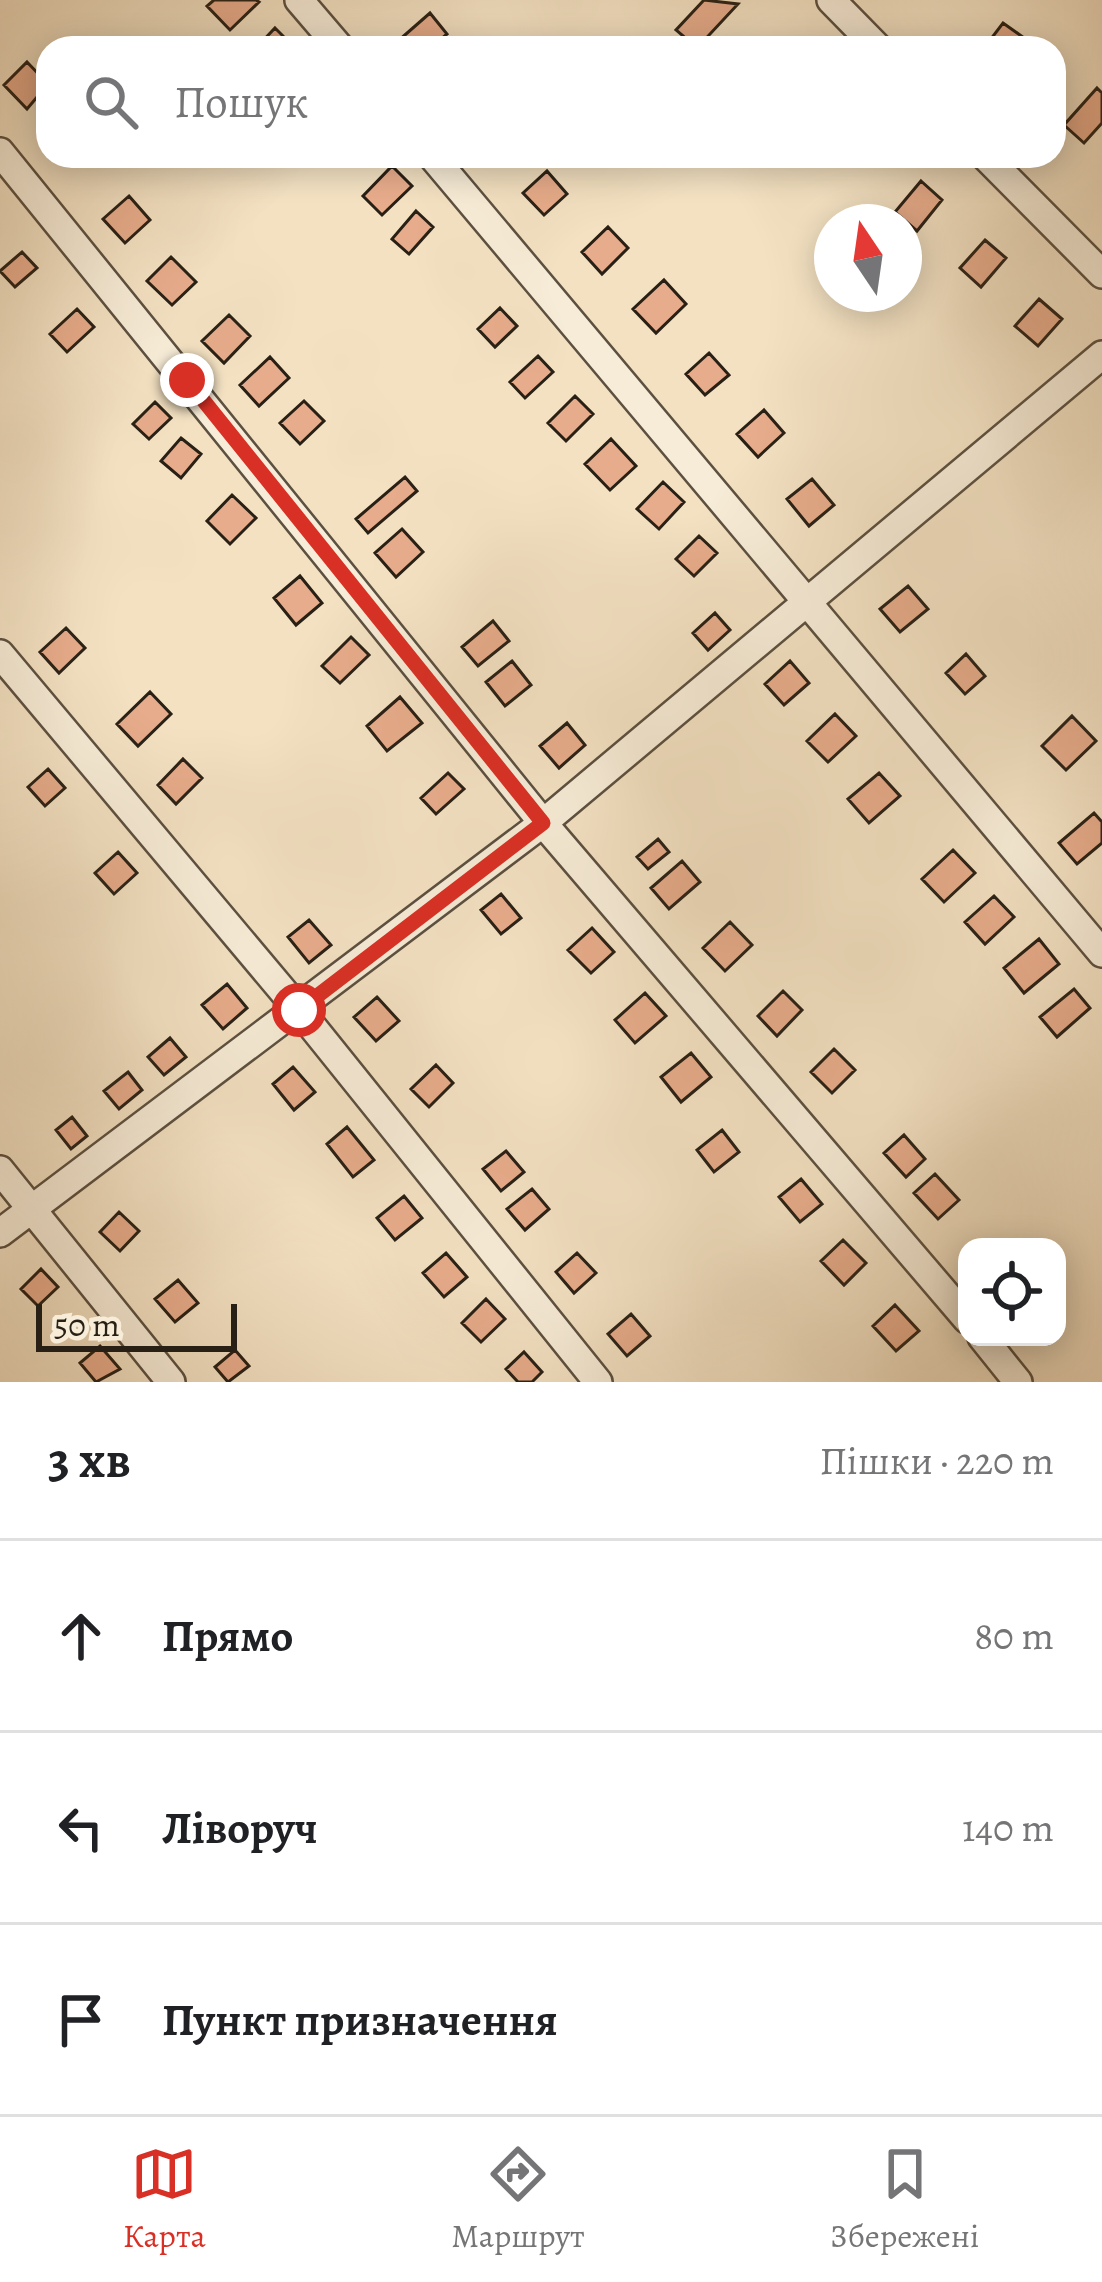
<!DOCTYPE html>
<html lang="uk">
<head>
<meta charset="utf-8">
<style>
	body { margin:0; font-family:Alegreya,serif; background:#f2f2f2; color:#202124 }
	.controls { position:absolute; right:36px; bottom:36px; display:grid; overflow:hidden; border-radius:24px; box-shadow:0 6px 30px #0003 }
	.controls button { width:108px; height:108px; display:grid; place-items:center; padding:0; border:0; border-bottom:3px solid #e0e0e0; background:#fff; color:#202124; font:60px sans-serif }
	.compass { position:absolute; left:814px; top:204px; width:108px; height:108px; border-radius:50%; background:#fff; box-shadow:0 6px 30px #0003; rotate:347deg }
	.scale { position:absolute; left:36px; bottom:30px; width:201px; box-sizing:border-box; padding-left:12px; border:6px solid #292015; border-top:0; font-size:33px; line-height:42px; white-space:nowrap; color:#292015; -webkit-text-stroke:9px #f7ecd7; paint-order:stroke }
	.stop { position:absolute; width:36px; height:36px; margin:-27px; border:9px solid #d93025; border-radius:50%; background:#fff }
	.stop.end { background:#d93025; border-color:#fff; box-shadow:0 3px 12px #0008 }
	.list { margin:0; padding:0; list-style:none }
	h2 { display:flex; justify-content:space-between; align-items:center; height:156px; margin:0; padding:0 48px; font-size:51px }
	h2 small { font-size:39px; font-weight:400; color:#757577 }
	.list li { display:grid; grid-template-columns:78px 1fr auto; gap:36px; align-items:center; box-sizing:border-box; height:192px; padding:0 48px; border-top:3px solid #e0e0e0 }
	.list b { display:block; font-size:45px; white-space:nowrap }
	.list em { font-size:39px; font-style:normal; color:#757577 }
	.icon { flex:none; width:66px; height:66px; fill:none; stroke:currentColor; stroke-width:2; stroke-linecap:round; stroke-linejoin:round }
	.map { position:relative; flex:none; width:1102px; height:1382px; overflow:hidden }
	.search { position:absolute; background:#fff; box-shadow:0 6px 30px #0003; left:36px; right:36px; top:36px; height:132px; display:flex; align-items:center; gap:30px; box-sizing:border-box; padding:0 42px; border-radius:36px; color:#757577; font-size:45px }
	.sheet { height:732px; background:#fff }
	nav { display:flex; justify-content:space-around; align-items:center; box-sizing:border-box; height:168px; border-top:3px solid #e0e0e0; background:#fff; font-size:33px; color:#757577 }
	nav a { display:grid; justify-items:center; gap:6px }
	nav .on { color:#d93025 }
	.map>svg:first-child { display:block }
</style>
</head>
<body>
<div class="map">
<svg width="1102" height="1382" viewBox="0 0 1102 1382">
	<rect width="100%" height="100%" fill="#f3e1c2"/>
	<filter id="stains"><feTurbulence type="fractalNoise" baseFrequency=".00167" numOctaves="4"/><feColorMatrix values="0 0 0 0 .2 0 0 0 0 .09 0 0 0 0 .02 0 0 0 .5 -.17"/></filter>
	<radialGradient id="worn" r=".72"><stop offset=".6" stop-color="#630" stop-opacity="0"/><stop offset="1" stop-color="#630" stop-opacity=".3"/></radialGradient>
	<!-- building -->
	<path fill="#e7ac8b" stroke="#292015" stroke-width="3" d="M214,0H256L259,2L230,30L207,6Z
		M704,0L738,4L697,48L676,30Z
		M430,13L447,34L431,48H404L398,41Z
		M1003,23L1027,40L1021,48H984Z
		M275,28L291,44L256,48Z
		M27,62L48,84L27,109L4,85Z
		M1097,88L1102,93V123L1084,143L1064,125Z
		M392,166L412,186L382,215L363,196Z
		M547,171L567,194L544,215L523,193Z
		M921,181L942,200L917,231L895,212Z
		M129,196L150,220L125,243L103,219Z
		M416,211L433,227L409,254L392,239Z
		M608,227L628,248L602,274L582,252Z
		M985,240L1006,258L981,287L960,268Z
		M22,252L37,268L15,287L0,271Z
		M171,257L196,282L172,305L147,281Z
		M664,280L686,304L656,333L633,309Z
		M1039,299L1062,319L1038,346L1015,326Z
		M500,308L517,326L495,347L478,329Z
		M77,309L94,327L67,352L50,334Z
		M229,315L250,336L224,363L202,341Z
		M709,353L729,375L705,395L686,374Z
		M538,356L553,372L525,398L510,382Z
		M270,357L289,378L259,406L240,385Z
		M575,396L593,414L566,441L548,423Z
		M304,401L324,421L300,444L280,423Z
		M155,402L171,418L149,439L133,424Z
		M764,410L784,433L758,457L737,434Z
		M181,438L201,454L181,478L161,461Z
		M611,439L636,466L610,490L585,464Z
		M405,477L417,491L368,533L356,519Z
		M812,479L834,505L809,526L787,499Z
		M663,482L684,502L659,529L637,509Z
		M232,495L256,518L230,544L207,521Z
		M402,529L423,552L396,577L375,553Z
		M699,536L717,553L694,576L676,559Z
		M300,576L322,603L296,625L274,598Z
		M908,586L928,609L900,632L880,609Z
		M715,613L730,630L708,650L693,633Z
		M493,621L509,641L478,666L462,647Z
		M66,628L85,648L59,673L40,652Z
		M351,637L369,655L340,683L322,666Z
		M966,654L985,676L965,694L946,673Z
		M512,661L531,685L505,706L486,682Z
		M790,661L809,683L784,705L765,684Z
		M150,692L171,714L138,746L117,724Z
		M400,697L422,723L387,751L367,726Z
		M835,714L856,736L828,762L807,741Z
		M1072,716L1096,741L1066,770L1042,746Z
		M567,723L585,745L559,768L540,746Z
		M183,759L202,778L176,804L158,785Z
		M48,769L65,788L45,806L28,787Z
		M448,773L464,789L436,814L421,798Z
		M879,773L900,796L869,823L848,799Z
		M1094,813L1102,822V843L1077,864L1059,843Z
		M658,839L669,852L648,869L637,857Z
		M953,850L975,873L944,902L922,879Z
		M118,852L137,873L114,894L95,873Z
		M682,861L700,882L669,909L651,888Z
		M501,894L521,918L501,934L481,910Z
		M994,896L1014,917L985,944L965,922Z
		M309,920L331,945L309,963L288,937Z
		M730,922L752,945L725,971L703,948Z
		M592,928L614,952L591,973L568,950Z
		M1039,939L1059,964L1024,993L1004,968Z
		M227,984L247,1008L223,1029L202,1005Z
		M1074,989L1090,1008L1057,1037L1040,1017Z
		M783,991L802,1010L777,1036L758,1016Z
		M645,993L666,1016L635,1043L615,1020Z
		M377,997L399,1021L376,1041L354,1017Z
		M170,1038L186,1057L164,1075L148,1057Z
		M834,1049L855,1070L832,1093L811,1072Z
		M691,1053L711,1077L681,1102L661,1077Z
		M436,1065L453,1083L429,1107L411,1089Z
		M293,1067L315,1092L294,1110L273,1084Z
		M128,1072L142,1090L119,1109L104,1091Z
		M72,1117L87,1136L71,1149L56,1130Z
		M347,1127L374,1160L353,1177L327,1144Z
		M722,1130L739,1152L714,1172L697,1150Z
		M904,1135L925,1159L906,1177L884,1153Z
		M506,1151L524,1172L501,1191L483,1169Z
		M935,1174L959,1200L938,1219L914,1193Z
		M801,1179L822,1204L800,1222L779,1197Z
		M532,1189L549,1209L525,1230L507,1209Z
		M404,1196L422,1218L395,1240L377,1218Z
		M119,1212L139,1231L120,1251L100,1232Z
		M843,1240L866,1263L844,1285L821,1261Z
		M446,1253L467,1277L444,1297L423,1273Z
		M577,1253L596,1273L574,1293L556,1272Z
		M41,1269L58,1287L38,1306L21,1289Z
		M178,1280L198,1303L175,1322L155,1299Z
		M486,1299L505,1319L481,1342L462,1323Z
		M895,1305L919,1331L896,1351L873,1326Z
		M631,1314L650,1336L627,1356L608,1334Z
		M100,1346L120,1369L96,1382L80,1363Z
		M235,1350L249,1366L228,1382L215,1367Z
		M524,1352L542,1372L532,1382H518L506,1369Z"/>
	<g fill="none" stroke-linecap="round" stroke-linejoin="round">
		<defs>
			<path id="street" d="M299,0L340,48
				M831,0L878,48
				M0,152L543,823L967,1319
				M432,156L1102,953
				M985,156L1102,274
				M0,654L299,1010L598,1382
				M0,1170L171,1382
				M0,1233L543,823L1102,355
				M982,1337L1018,1382"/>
		</defs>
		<!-- street casing -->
		<use href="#street" stroke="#5c5040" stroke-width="32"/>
		<!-- street -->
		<use href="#street" stroke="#f7ecd7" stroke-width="27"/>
	</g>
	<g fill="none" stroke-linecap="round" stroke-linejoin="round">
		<!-- route -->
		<path stroke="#d93025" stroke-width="15" d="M187,380L543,823L299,1010"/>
	</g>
	<rect width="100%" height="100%" filter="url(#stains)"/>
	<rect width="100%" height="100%" fill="url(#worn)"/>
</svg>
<div class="controls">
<button><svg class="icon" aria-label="locate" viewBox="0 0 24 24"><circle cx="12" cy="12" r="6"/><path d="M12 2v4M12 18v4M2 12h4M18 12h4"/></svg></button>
</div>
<svg class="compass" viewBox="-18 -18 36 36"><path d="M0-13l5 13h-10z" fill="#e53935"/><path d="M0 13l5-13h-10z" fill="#757577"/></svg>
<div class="scale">50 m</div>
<div class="stop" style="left:299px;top:1010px"></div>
<div class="stop end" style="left:187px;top:380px"></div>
<div class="search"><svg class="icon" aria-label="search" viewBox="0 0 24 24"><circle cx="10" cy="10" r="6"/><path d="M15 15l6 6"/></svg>Пошук</div>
</div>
<section class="sheet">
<h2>3 хв<small>Пішки · 220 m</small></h2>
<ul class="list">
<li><svg class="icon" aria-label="ahead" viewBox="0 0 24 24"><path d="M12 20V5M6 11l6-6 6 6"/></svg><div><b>Прямо</b></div><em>80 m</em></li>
<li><svg class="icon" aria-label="left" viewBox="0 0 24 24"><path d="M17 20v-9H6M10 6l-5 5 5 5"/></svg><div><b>Ліворуч</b></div><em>140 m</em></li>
<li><svg class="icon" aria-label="arrive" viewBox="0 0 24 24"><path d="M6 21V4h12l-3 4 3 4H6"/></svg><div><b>Пункт призначення</b></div></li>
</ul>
</section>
<nav>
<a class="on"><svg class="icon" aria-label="map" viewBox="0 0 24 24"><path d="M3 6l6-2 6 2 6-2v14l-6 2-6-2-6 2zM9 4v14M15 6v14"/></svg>Карта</a>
<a><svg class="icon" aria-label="directions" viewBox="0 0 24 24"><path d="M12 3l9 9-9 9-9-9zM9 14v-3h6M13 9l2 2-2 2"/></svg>Маршрут</a>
<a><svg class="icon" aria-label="saved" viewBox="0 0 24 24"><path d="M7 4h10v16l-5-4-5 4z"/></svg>Збережені</a>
</nav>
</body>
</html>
